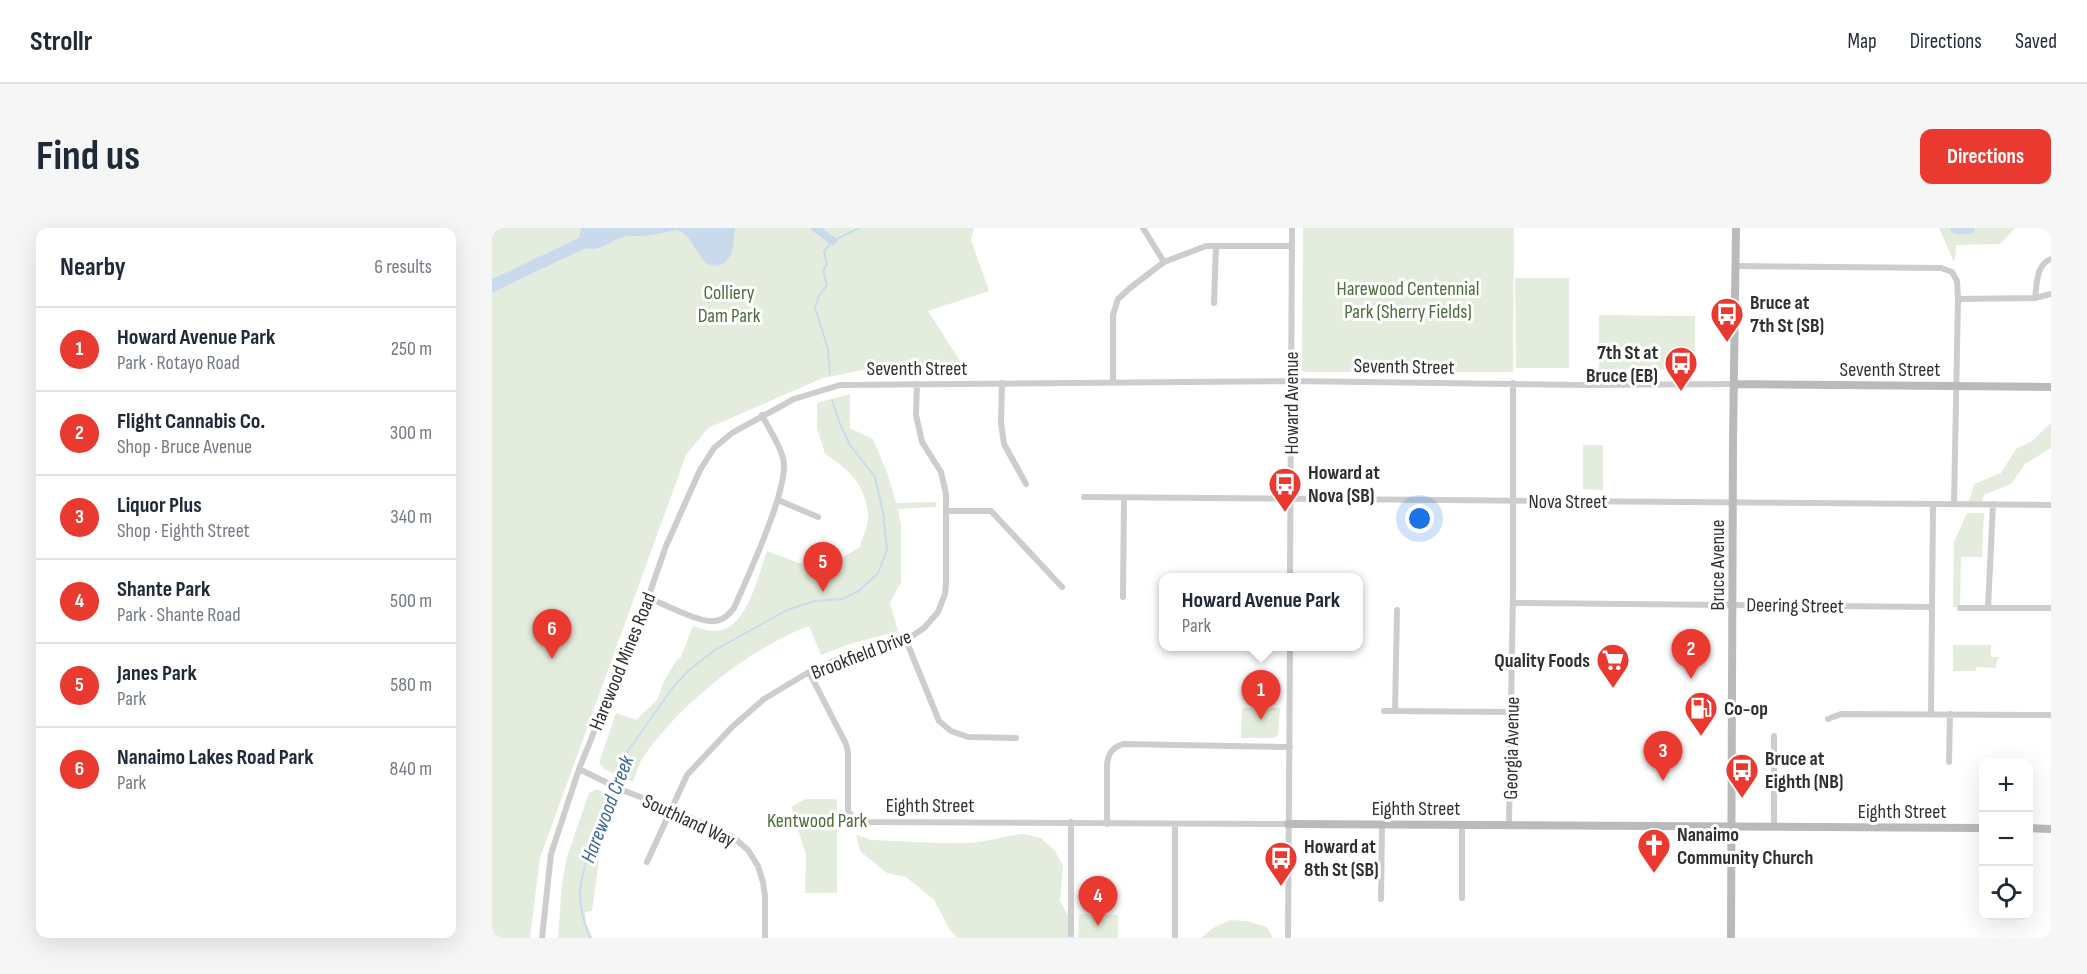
<!DOCTYPE html>
<html lang="en">
<head>
<meta charset="utf-8">
<style>
	body { margin:0; font-family:"Sofia Sans Condensed",sans-serif; background:#f6f6f7; color:#1f2937 }
	.controls { position:absolute; right:18px; bottom:18px; display:grid; overflow:hidden; border-radius:12px; box-shadow:0 6px 24px #0002 }
	.controls button { width:54px; height:54px; display:grid; place-items:center; padding:0; border:0; border-bottom:2px solid #e0e1e3; background:#fff; color:#1f2937; font:30px sans-serif }
	.you { position:absolute; left:928px; top:291px; width:21px; height:21px; margin:-15px; border:4px solid #fff; border-radius:50%; background:#1a73e8; box-shadow:0 0 0 9px #1a73e833 }
	.badge { display:grid; place-items:center; width:39px; height:39px; border-radius:50%; background:#ea392e; color:#fff; font-size:20px; font-weight:700 }
	.pin { position:absolute; translate:-50% -50px; filter:drop-shadow(0 2px 3px #0008) }
	.pin::after { content:''; position:absolute; top:32px; width:21px; height:18px; background:inherit; clip-path:polygon(0 0,100% 0,50% 100%) }
	.popup { position:absolute; left:667px; top:345px; width:204px; height:78px; box-sizing:border-box; display:grid; place-content:center; border-radius:12px; background:#fff; filter:drop-shadow(0 2px 4px #0005); font-size:20px; white-space:nowrap; color:#747a83 }
	.popup b { font-size:22px; color:#1f2937 }
	.popup::after { content:''; position:absolute; left:50%; top:100%; margin-left:-12px; border:12px solid transparent; border-top-color:#fff }
	.list { margin:0; padding:0; list-style:none }
	h2 { display:flex; justify-content:space-between; align-items:center; height:78px; margin:0; padding:0 24px; font-size:26px }
	h2 small { font-size:20px; font-weight:400; color:#747a83 }
	.list li { display:grid; grid-template-columns:39px 1fr auto; gap:18px; align-items:center; box-sizing:border-box; height:84px; padding:0 24px; border-top:2px solid #e0e1e3 }
	.list b { display:block; font-size:22px; white-space:nowrap }
	.list p { margin:0; font-size:20px; white-space:nowrap; color:#747a83 }
	.list em { font-size:20px; font-style:normal; color:#747a83 }
	.icon { flex:none; width:33px; height:33px; fill:none; stroke:currentColor; stroke-width:2; stroke-linecap:round; stroke-linejoin:round }
	.map { position:relative; flex:none; width:1559px; height:710px; overflow:hidden; border-radius:12px }
	header { display:flex; align-items:center; gap:36px; box-sizing:border-box; height:84px; padding:0 30px; background:#fff; border-bottom:2px solid #e0e1e3 }
	header strong { font-size:28px }
	nav { display:flex; gap:33px; margin-inline-start:auto; font-size:21px }
	.intro { display:flex; align-items:center; justify-content:space-between; box-sizing:border-box; height:144px; padding:0 36px }
	h1 { margin:0; font-size:42px }
	.button { padding:15px 27px; border-radius:12px; background:#ea392e; color:#fff; font-size:21px; font-weight:700 }
	main { display:flex; gap:36px; padding:0 36px }
	aside { flex:1; background:#fff; border-radius:12px; box-shadow:0 6px 24px #0002 }
	.map>svg:first-child { display:block }
</style>
</head>
<body>
<header>
<strong>Strollr</strong>
<nav><a>Map</a><a>Directions</a><a>Saved</a></nav>
</header>
<div class="intro"><h1>Find us</h1><a class="button">Directions</a></div>
<main>
<aside>
<h2>Nearby<small>6 results</small></h2>
<ul class="list">
<li><span class="badge">1</span><div><b>Howard Avenue Park</b><p>Park · Rotayo Road</p></div><em>250 m</em></li>
<li><span class="badge">2</span><div><b>Flight Cannabis Co.</b><p>Shop · Bruce Avenue</p></div><em>300 m</em></li>
<li><span class="badge">3</span><div><b>Liquor Plus</b><p>Shop · Eighth Street</p></div><em>340 m</em></li>
<li><span class="badge">4</span><div><b>Shante Park</b><p>Park · Shante Road</p></div><em>500 m</em></li>
<li><span class="badge">5</span><div><b>Janes Park</b><p>Park</p></div><em>580 m</em></li>
<li><span class="badge">6</span><div><b>Nanaimo Lakes Road Park</b><p>Park</p></div><em>840 m</em></li>
</ul>
</aside>
<div class="map">
<svg width="1559" height="710" viewBox="0 0 1559 710">
	<rect width="100%" height="100%" fill="#fff"/>
	<!-- green -->
	<path fill="#e4eddd" d="M0,0H482L479,12L497,63L436,83L474,142L375,141L331,150L216,200L194,227L48,630L38,710H0Z
		M811,0H1022L1021,144H810Z
		M1447,0H1523L1508,16L1464,17L1463,32H1461Z
		M1023,50H1077V140H1024Z
		M1107,87L1203,88V142L1107,141Z
		M358,166V200L381,211L396,247L404,275L445,274L444,279L406,281L409,297V354L398,375L406,403L358,416L329,427L317,398C255,422 190,474 152,528C147,535 144,545 141,554L112,541L108,536V532L124,485L144,492L165,472L173,451L186,430L188,431L201,398C208,400 216,404 224,403C255,402 266,347 275,323L307,335L340,336L368,319C371,309 377,296 376,286C374,258 356,240 333,226L325,200V175Z
		M1559,195V220L1533,236L1519,256L1492,267L1490,274H1477L1482,256L1509,245L1524,221L1540,213Z
		M1091,217H1111V262L1091,261Z
		M1475,285H1492L1490,329H1469L1468,379H1461L1462,314Z
		M1461,417H1499V429H1507L1503,440L1484,439V443H1461Z
		M750,480H788L786,507L782,510H749Z
		M105,561L129,571L108,624L100,683L93,684L94,696L101,710H66L70,656L75,629L97,565Z
		M314,571H345V665H313L314,627L299,579Z
		M532,606L549,610L563,623L571,638L568,673L577,689L579,706L585,710H465L458,702L442,672L414,649L395,645L381,634L368,623L364,607L379,612C412,613 445,616 477,615C496,614 513,607 532,606Z
		M587,686L626,687V710H586Z
		M738,692L755,693L775,699L781,710H709L721,700Z"/>
	<!-- water -->
	<path fill="#c9daed" d="M89,0H243C241,12 244,31 228,37C206,45 204,5 184,2C173,4 162,7 151,8C145,9 138,7 132,9C115,13 106,29 88,16L87,10Z"/>
	<g fill="none" stroke-linecap="round" stroke-linejoin="round">
		<!-- stream -->
		<path stroke="#c9daed" stroke-width="2" d="M338,146L336,121L323,79L327,68L335,57L331,43L335,36L332,23L341,13L367,0
			M98,710C80,665 89,650 104,607C111,585 118,563 126,541L133,527L182,458L197,442L223,422L295,382L323,373L350,371L367,363L386,345L395,322L391,284L383,249L358,217L348,196L340,172"/>
		<!-- canal -->
		<path stroke="#c9daed" stroke-width="8" d="M323,0L341,13"/>
		<!-- river -->
		<path stroke="#c9daed" stroke-width="12" d="M1464,0H1477
			M0,58L88,16L103,12"/>
		<!-- street -->
		<path stroke="#cdcdcd" stroke-width="6" d="M651,0L672,34
			M1243,38L1449,40L1460,44L1465,53L1466,71L1462,276
			M1543,70C1545,56 1544,36 1559,31
			M1466,71L1543,70L1559,66
			M722,75L724,18
			M510,155L509,195L512,216L534,256
			M621,155V87L626,71L638,60L672,34L714,18H800
			M592,269L1559,277
			M286,272L326,289
			M454,283H499L570,359
			M798,350L800,0
			M631,369L632,270
			M156,370C173,376 206,395 223,393C232,392 237,386 242,380C255,350 299,257 291,230C287,215 277,201 270,187
			M1021,375L1440,379
			M1468,380H1559
			M1496,380L1501,276
			M414,412L447,493L459,503L476,509L524,510
			M317,444L354,516L356,524V583L363,592L378,594L796,596
			M892,483L1019,484
			M903,483L905,382
			M1439,486L1441,276
			M1336,491L1349,486L1559,487
			M1457,534L1458,486
			M87,541L130,562L180,581L241,609L256,622L266,638L271,654L273,668V710
			M579,594V706
			M615,596V536C617,524 620,520 631,516L798,519
			M1017,597L1021,363V155
			M1282,599V508
			M155,634L195,547L240,499L272,471L317,444L353,428L414,412L432,400L446,384L453,366L454,356V266L449,244L430,214L424,187L425,156
			M970,670V597
			M889,671L890,596
			M50,710L59,626L87,541L156,370L174,318L208,242L222,220L240,205L302,171L348,157L800,153L1094,157L1242,156
			M683,710V596
			M796,710L798,418"/>
		<!-- secondary -->
		<path stroke="#bababa" stroke-width="8" d="M1242,156L1559,159
			M796,596L1492,600
			M1536,600L1559,601
			M1239,710L1241,213L1244,0"/>
	</g>
	<!-- icons -->
	<defs>
		<symbol id="bus-pin" viewBox="-11 -11 22 30"><path d="M0 17L-7.5 6A9.5 9.5 0 1 1 7.5 6Z" fill="#ea392e" stroke="#fff"/><path d="M-5-6H5V4H4V6H2V4H-2V6H-4V4H-5ZM-3.5-4V0h7V-4ZM-3.5 1.2v1.5H-2V1.2ZM2 1.2v1.5H3.5V1.2Z" fill="#fff"/></symbol>
		<symbol id="supermarket-pin" viewBox="-11 -11 22 30"><path d="M0 17L-7.5 6A9.5 9.5 0 1 1 7.5 6Z" fill="#ea392e" stroke="#fff"/><path d="M-6-5.5h2.5l.6 2H6L4.5 2H-2.5L-4.4-4H-6ZM-1.5 3.2a1.3 1.3 0 1 0 .1 0ZM3 3.2a1.3 1.3 0 1 0 .1 0Z" fill="#fff"/></symbol>
		<symbol id="fuel-pin" viewBox="-11 -11 22 30"><path d="M0 17L-7.5 6A9.5 9.5 0 1 1 7.5 6Z" fill="#ea392e" stroke="#fff"/><path d="M-5.5-6h7V0h2V4h1.3V-2.5L3-4.5l.8-.8L6-3V5H2.5V1h-1V6h-7ZM-4.2-4.7v3.2H.2V-4.7Z" fill="#fff"/></symbol>
		<symbol id="church-pin" viewBox="-11 -11 22 30"><path d="M0 17L-7.5 6A9.5 9.5 0 1 1 7.5 6Z" fill="#ea392e" stroke="#fff"/><path d="M-1.2-6h2.4v3.5h3.3v2.4h-3.3V6h-2.4V-.1h-3.3v-2.4h3.3Z" fill="#fff"/></symbol>
	</defs>
	<g fill-rule="evenodd">
		<use href="#bus-pin" x="1216" y="67" width="38" height="52"/>
		<use href="#bus-pin" x="1170" y="116" width="38" height="52"/>
		<use href="#bus-pin" x="774" y="237" width="38" height="52"/>
		<use href="#supermarket-pin" x="1102" y="413" width="38" height="52"/>
		<use href="#fuel-pin" x="1190" y="461" width="38" height="52"/>
		<use href="#bus-pin" x="1231" y="523" width="38" height="52"/>
		<use href="#church-pin" x="1143" y="598" width="38" height="52"/>
		<use href="#bus-pin" x="770" y="611" width="38" height="52"/>
	</g>
	<g text-anchor="middle" stroke-width="6" stroke-linejoin="round" paint-order="stroke">
		<!-- park labels -->
		<g font-size="20" fill="#4c6d3b" stroke="#fff">
			<text x="916" y="67">Harewood Centennial<tspan x="916" dy="23">Park (Sherry Fields)</tspan></text>
			<text x="237" y="71">Colliery<tspan x="237" dy="23">Dam Park</tspan></text>
			<text x="325" y="599">Kentwood Park</text>
		</g>
		<!-- poi labels -->
		<g font-size="20" font-weight="bold" fill="#303030" stroke="#fff" text-anchor="start">
			<text x="1258" y="81">Bruce at<tspan x="1258" dy="23">7th St (SB)</tspan></text>
			<text x="1166" y="131" text-anchor="end">7th St at<tspan x="1166" dy="23">Bruce (EB)</tspan></text>
			<text x="816" y="251">Howard at<tspan x="816" dy="23">Nova (SB)</tspan></text>
			<text x="1098" y="439" text-anchor="end">Quality Foods</text>
			<text x="1232" y="487">Co-op</text>
			<text x="1273" y="537">Bruce at<tspan x="1273" dy="23">Eighth (NB)</tspan></text>
			<text x="1185" y="613">Nanaimo<tspan x="1185" dy="23">Community Church</tspan></text>
			<text x="812" y="625">Howard at<tspan x="812" dy="23">8th St (SB)</tspan></text>
		</g>
		<!-- street labels -->
		<g font-size="20" fill="#303030" stroke="#fff">
			<text transform="translate(912 138) rotate(1)" y="7">Seventh Street</text>
			<text x="425" y="147">Seventh Street</text>
			<text x="1398" y="148">Seventh Street</text>
			<text transform="translate(799 175) rotate(-90)" y="7">Howard Avenue</text>
			<text x="1076" y="280">Nova Street</text>
			<text transform="translate(1225 337) rotate(-90)" y="7">Bruce Avenue</text>
			<text transform="translate(1303 377) rotate(1)" y="7">Deering Street</text>
			<text transform="translate(369 426) rotate(-21)" y="7">Brookfield Drive</text>
			<text transform="translate(130 433) rotate(-68)" y="7">Harewood Mines Road</text>
			<text transform="translate(1019 520) rotate(-89)" y="7">Georgia Avenue</text>
			<text x="438" y="584">Eighth Street</text>
			<text x="924" y="587">Eighth Street</text>
			<text x="1410" y="590">Eighth Street</text>
			<text transform="translate(197 592) rotate(25)" y="7">Southland Way</text>
		</g>
		<!-- water labels -->
		<g font-size="21" font-style="italic" fill="#3b6695" stroke="#fff">
			<text transform="translate(115 581) rotate(-69)" y="7">Harewood Creek</text>
		</g>
	</g>
</svg>
<div class="controls">
<button>+</button>
<button>−</button>
<button><svg class="icon" aria-label="locate" viewBox="0 0 24 24"><circle cx="12" cy="12" r="6"/><path d="M12 2v4M12 18v4M2 12h4M18 12h4"/></svg></button>
</div>
<div class="you"></div>
<div class="pin badge" style="left:769px;top:492px">1</div>
<div class="popup"><b>Howard Avenue Park</b>Park</div>
<div class="pin badge" style="left:1199px;top:451px">2</div>
<div class="pin badge" style="left:1171px;top:553px">3</div>
<div class="pin badge" style="left:606px;top:698px">4</div>
<div class="pin badge" style="left:331px;top:364px">5</div>
<div class="pin badge" style="left:60px;top:431px">6</div>
</div>
</main>
</body>
</html>
